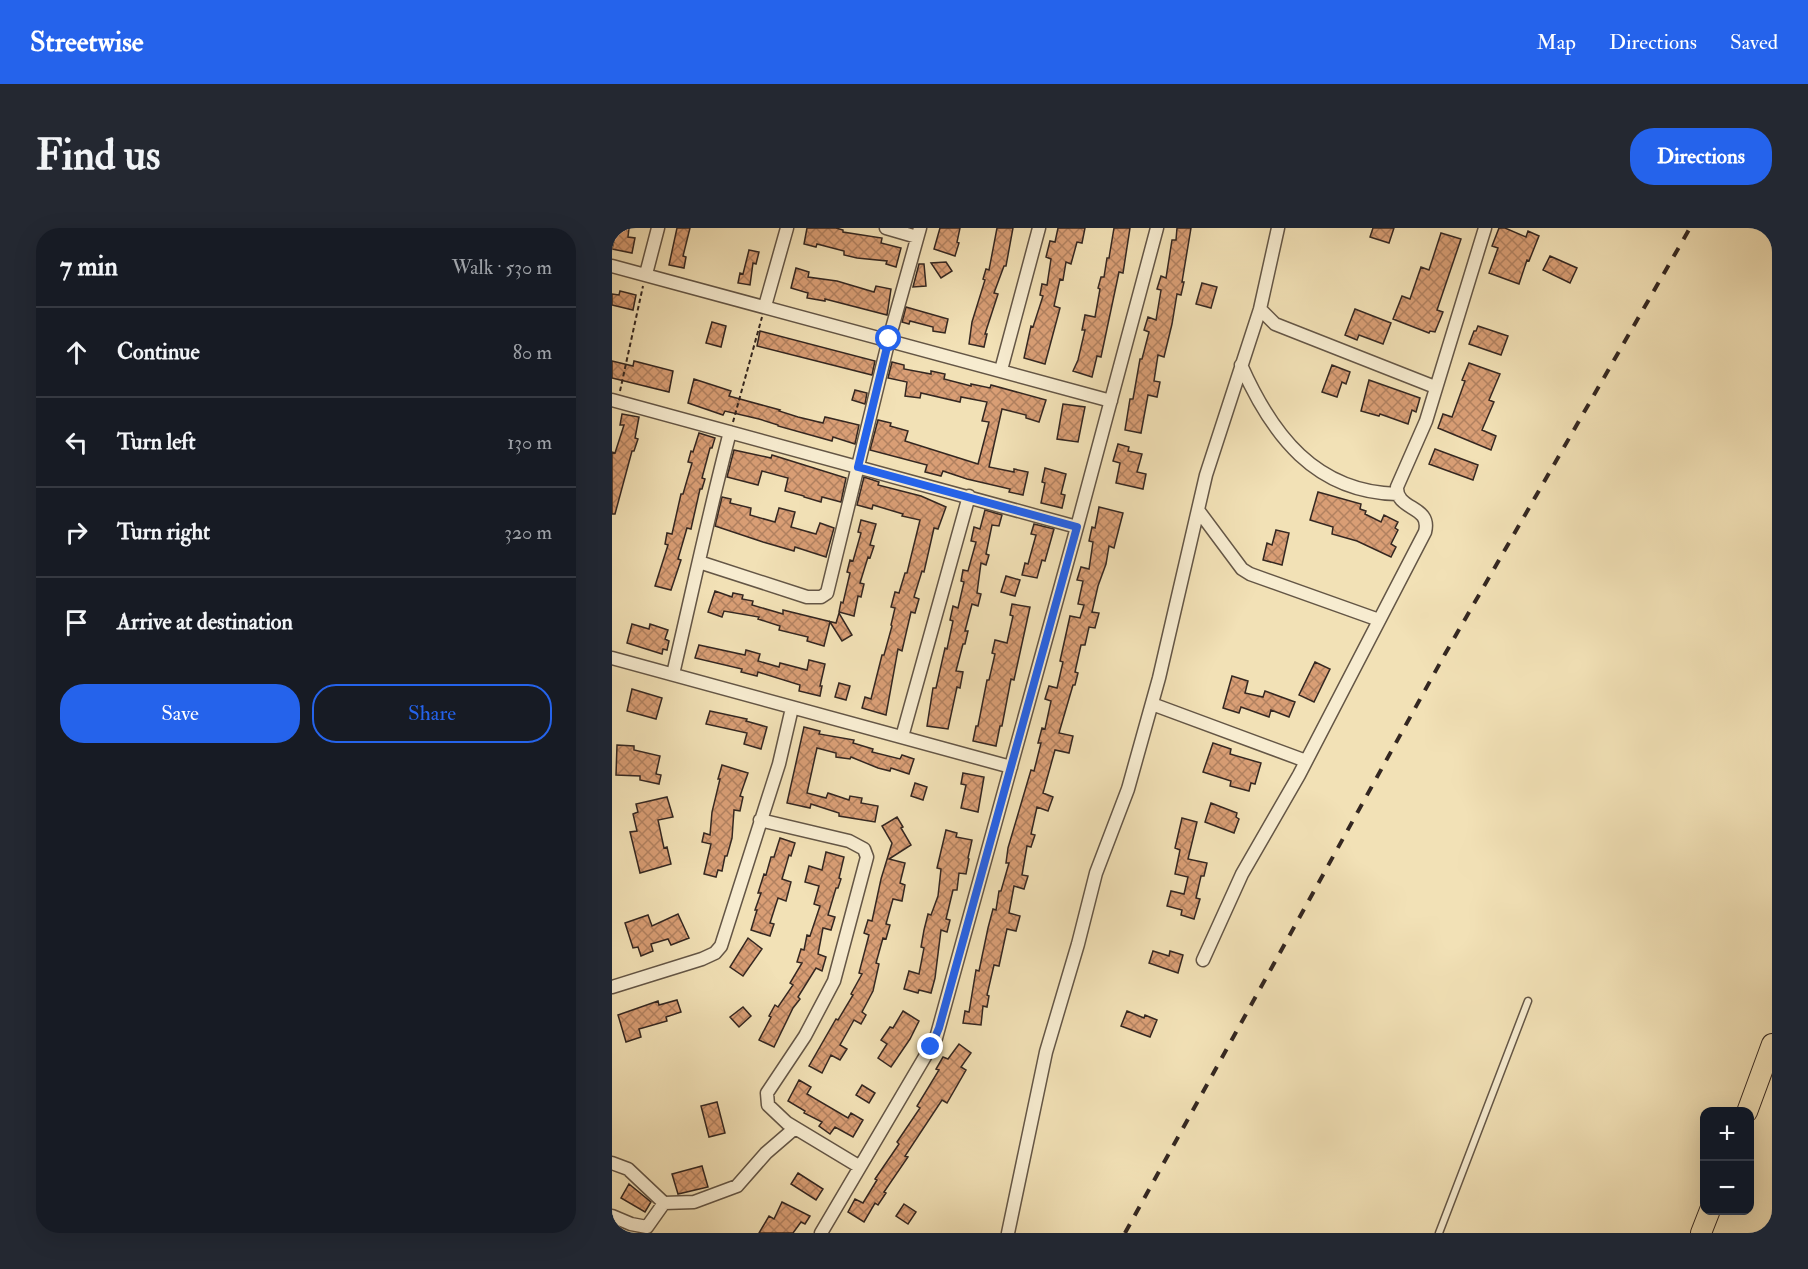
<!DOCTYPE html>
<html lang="en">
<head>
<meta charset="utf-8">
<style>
	body { margin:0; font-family:"IM FELL Double Pica",serif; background:#242831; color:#f1f3f6 }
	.controls { position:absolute; right:18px; bottom:18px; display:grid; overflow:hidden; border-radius:12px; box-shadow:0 6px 24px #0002 }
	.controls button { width:54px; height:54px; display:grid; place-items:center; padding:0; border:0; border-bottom:2px solid #363941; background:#171b24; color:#f1f3f6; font:30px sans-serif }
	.stop { position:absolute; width:18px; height:18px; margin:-14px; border:4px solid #2563eb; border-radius:50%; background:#fff }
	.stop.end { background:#2563eb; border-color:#fff; box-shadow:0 2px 6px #0008 }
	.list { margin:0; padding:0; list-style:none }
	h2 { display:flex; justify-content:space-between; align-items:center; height:78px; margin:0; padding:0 24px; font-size:26px }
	h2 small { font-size:20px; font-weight:400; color:#9ea1a6 }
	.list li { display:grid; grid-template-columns:39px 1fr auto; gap:18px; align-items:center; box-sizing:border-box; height:90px; padding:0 24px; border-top:2px solid #363941 }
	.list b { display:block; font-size:22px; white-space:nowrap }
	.list em { font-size:20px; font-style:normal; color:#9ea1a6 }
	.actions { display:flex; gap:12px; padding:18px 24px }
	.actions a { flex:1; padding:14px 0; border:2px solid #2563eb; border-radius:24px; text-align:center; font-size:21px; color:#2563eb }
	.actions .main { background:#2563eb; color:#fff }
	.icon { flex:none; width:33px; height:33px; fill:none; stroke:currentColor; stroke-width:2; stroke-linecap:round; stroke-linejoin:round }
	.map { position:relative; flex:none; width:1160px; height:1005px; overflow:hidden; border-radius:24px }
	header { display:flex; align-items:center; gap:36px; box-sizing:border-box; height:84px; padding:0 30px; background:#2563eb; color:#fff }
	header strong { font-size:28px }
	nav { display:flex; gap:33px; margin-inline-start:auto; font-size:21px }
	.intro { display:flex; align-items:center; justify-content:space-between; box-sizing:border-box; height:144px; padding:0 36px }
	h1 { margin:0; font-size:42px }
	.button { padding:15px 27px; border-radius:24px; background:#2563eb; color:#fff; font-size:21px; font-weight:700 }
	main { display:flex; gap:36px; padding:0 36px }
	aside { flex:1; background:#171b24; border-radius:24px; box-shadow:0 6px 24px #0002 }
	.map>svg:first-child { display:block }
</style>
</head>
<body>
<header>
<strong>Streetwise</strong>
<nav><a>Map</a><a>Directions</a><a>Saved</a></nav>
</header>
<div class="intro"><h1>Find us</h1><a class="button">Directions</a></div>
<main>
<aside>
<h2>7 min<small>Walk · 530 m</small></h2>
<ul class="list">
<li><svg class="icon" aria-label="ahead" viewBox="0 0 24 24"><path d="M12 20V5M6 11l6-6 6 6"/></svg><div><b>Continue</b></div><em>80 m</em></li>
<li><svg class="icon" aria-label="left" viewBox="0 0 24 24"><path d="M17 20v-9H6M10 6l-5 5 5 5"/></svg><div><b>Turn left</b></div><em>130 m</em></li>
<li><svg class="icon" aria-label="right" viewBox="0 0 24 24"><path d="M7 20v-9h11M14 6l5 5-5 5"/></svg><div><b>Turn right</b></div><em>320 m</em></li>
<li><svg class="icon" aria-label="arrive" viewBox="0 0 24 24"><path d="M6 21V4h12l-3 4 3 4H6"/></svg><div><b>Arrive at destination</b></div></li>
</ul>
<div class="actions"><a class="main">Save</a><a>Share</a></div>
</aside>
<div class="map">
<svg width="1160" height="1005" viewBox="0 0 1160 1005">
	<defs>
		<pattern id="building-cross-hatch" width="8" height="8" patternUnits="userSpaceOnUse" patternTransform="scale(1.5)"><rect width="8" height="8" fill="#d99e75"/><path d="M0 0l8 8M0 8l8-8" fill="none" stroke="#b18160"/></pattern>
	</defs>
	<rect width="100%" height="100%" fill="#f2e1b6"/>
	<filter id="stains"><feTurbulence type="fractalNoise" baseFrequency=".00333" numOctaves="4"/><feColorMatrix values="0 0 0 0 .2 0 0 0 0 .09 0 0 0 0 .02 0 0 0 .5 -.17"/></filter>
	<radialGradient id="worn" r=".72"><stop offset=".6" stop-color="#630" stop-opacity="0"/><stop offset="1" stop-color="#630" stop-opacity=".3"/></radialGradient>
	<!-- building -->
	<path fill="url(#building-cross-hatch)" stroke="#342721" stroke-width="1.5" d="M5,0H17L16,9L23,10L20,25L0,21Z
		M65,0H78L71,28L74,29L72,40L57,37Z
		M195,0H224L231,2V4L270,10L269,15L289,20L284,39L274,36L275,33L245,30L232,27V23L205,16L204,19L192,16Z
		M328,0H348L345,14L347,15L343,28L322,21Z
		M385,0H401L394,38H392L382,65L386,66L373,106H375L372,119L357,116L360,94L373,52L371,51L374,41L377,42Z
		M446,0H473L470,15L465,14L459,36L454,34L451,52L448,51L442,78L448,80L433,136L412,130L419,98L421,99L431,68L428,67L430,56L435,57L439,31L434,29L438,13L443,14Z
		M502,0H518L511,45L507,44L489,129L485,128L480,149L461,143L466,132L473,102H470L473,87L483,89L488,61L486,60L489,49H492L495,30H497Z
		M565,0H579L570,54H572L569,67L565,66L560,96L552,129L546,127L542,153L548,154L545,169L536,167L529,205L513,202L518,171H521L528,131H530L537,104L532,102L536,89L544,92L549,62L545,61L549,48L554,50L560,12H564Z
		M761,0H782L777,15L758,9Z
		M887,0H893L914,9L916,3L927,8L917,33L915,32L907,56L877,45L886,20L880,18Z
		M829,5L849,11L825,82L831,84L823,104L818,103L817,105L781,91L790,68L798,71L809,39L817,42Z
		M137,22L147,24L144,36L141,35L138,57L126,55L128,45L131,46Z
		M938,28L965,40L958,55L931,42Z
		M334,34L340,43L329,50L319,35Z
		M307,36H312L314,58L301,59Z
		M184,40L197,44L196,49L225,53L262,64L264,58L279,61L275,87L213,71V73L195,70L196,65L179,60Z
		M590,55L605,59L599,80L584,76Z
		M8,63L24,67L21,82L0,77V66L7,67Z
		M294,79L336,91L333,105L321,103V99L298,93L297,96L290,94Z
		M743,81L779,95L771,116L747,107L745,112L733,107Z
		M100,94L114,98L109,119L94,115Z
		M866,98L896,108L889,127L857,116L862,103H864Z
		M148,103L263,133L260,147L145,118Z
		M0,133L21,138L22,133L61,143L57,164L0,150Z
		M280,134L292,137V141L319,146V143L333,146L332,151L359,158V156L378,160L379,157L434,172L427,194L414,190V187L390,181L377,239L402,244V241L416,244L411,267L397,264L398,261L355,251L331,243L329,248L313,244L315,237L258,222L266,192L279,195L278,198L296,203L293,213L366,236L377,194L370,193L375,174L349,169L348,174L309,165L308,170L293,168L295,154L276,150Z
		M857,135L888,146L877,172L882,174L870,202L884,208L879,222L826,200L831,186L840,189L853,153L850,152Z
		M720,137L738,144L734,156L730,154L725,169L710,164Z
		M82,151L119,163L117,168L168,182L167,183L186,189L211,195L213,189L247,197L243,216L221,209L220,213L166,198V197L147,191L113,183L111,187L76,175Z
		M757,152L808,170L804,184L800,182L796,196L768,186L767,188L749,183Z
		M243,162L255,165L253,176L240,172Z
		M451,176L473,179L466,214L445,211Z
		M10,186L27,189L23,210L26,211L22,223H20L3,286H0V224L3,225L12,197H8Z
		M87,205L103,210L100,220H98L90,250L93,251L90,261H88L79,301L75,300L66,331L69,332L59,362L43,358L56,317L53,316L55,305L60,306L69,266H71L80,235L76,234L79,223L81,224Z
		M506,216L517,219L516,223L530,226L525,244L534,246L531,261L504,255L508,235L501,233Z
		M823,221L866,237L861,252L817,236Z
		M122,222L159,230L160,227L234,250L229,274L210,269L209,274L192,269V268L173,263L176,250L150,243L146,257L115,249Z
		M433,240L454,246L449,266L453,267L450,280L429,275L433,255L430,254Z
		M252,249L267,254L266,257L309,268L334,279L326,301L322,300L312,344L310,343L302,369L307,371L303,385L299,384L290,423L286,421L274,487L250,480L253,469L259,471L270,427H272L280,398L279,397L283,380L279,379L283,364L287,365L293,345H295L308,292L290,288L291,286L261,277L260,281L245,277Z
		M706,264L749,276L748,281L754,283L753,286L769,294L772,287L786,294L783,300L786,302L779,316L784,319L779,329L745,313L720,306L721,299L698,292Z
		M110,269L119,271L118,275L139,280L138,287L163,294L167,280L183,284L179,299L204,306L208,295L222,300L214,329L183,319L182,323L151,314L103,298Z
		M487,279L511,285L502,320L497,318L494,336L486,358L480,384L487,385L483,400L477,399L473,417H469L463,444L466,445L463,457H461L447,505L461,508L457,525L443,522L431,565L441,569L436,583L425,579L419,606L423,607L419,619L415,618L410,647L416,648L412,661L402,658L397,685L408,688L404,703L395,701L387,738L382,737L375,767L377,768L375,779L371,778L369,797L351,795L353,783L357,784L364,742L367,743L376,700L381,681L384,682L387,663H389L397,635H394L396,620L419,542L422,543L429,515H426L430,500L433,501L439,473L433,471L437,458L445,460L451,434L448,433L458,388L468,390L472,377L466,376L471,353L465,352L469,339L477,341L481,314L477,313L480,299L483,300Z
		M373,282L390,287L387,298L380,297L374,326L377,327L374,337L369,335L365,365L369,366L366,378L360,376L353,403H356L353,416H351L344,443L351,444L348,460L345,459L336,501L315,498L321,460H324L333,420L335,421L341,393L338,392L341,378L346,380L352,354L349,353L351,342L356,343L364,314L359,313L362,299L368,301Z
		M249,292L264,296L258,317L262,318L258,330L256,329L248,355L252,356L249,369L246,368L242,388L227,384L229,374L231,375L238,345L235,344L238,332L241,333L249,305L246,304Z
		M422,296L442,301L433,333L430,332L425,350L410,347L413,335L416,336L424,307L419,306Z
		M664,302L677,305L670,337L651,332L655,315L660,317Z
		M394,348L408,352L403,368L389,364Z
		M103,363L120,369L121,365L131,367L130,371L141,373L140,377L171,386V382L224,395L227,385L240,407L230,413L218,394L212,418L195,413L196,409L167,402L168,398L146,391L147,389L112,383L110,389L96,384Z
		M400,376L418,379L402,452L399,451L390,498H388L384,518L361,513L364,498H366L375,452H377L383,426L380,425L383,412L395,415L401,388L398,387Z
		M20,396L37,401L38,396L56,402L53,411L57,413L55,422L51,421L50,426L15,415Z
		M87,417L133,427L134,422L148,426L146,433L167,439L168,435L195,442L197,432L213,436L208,458H210L208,468L187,463L188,457L146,444L145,448L129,444L130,441L83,430Z
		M703,434L718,441L702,474L687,467Z
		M620,448L636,453L633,465L651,469L653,463L683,474L677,489L659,482L657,489L629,479L627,485L611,480Z
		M227,455L238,458L234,472L223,469Z
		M20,461L50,470L44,491L15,483Z
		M98,483L135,491L134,493L155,499L149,521L132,516L135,505L94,496Z
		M192,499L208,503L207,506L242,512L241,515L261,521L260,524L288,531L290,527L302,531L297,546L279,540L278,543L266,540L239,529L238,531L224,529V525L205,520L195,565L214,570L216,565L237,572L238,568L250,570L249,575L266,578L263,594L227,588V585L199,576L198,580L175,575Z
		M601,515L619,521L618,526L649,535L643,556L639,555L637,563L618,558L619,553L591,544Z
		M5,517L22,518V522L48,528L44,546L49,547L47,556L28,552V548L4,547Z
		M110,537L136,545L128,568L131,569L128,583L122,582L120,610L115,628H113L110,643L106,642L104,649L92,646L99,616L90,614L92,605L98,607L100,584L108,551H106Z
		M351,545L372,549L366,584L349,580L354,557L349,556Z
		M303,555L315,559L311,572L299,568Z
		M55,569L61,589L46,592L52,620L55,619L59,636L28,645L18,604L25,603L21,586L26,584L24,576Z
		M599,575L625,585L624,589L627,591L622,605L593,594Z
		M285,589L291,599L289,600L299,617L277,631L293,635L288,655L293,657L290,673L281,671L274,696L278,697L274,711L271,710L264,735L267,736L261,763L250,784L254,787L249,796L242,792L228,817L235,821L228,832L219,827L210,845L197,838L224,791L226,792L241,767L239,766L250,746L247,745L257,707L252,705L256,692L260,693L269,651L280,615L270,598Z
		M570,590L585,594L576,631L595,635L592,648H589L584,670L588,671L582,691L569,687L570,682L555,678L559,663L572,666L576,649L563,646L568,622L563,620Z
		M334,602L345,605L344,609L360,612L356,630L357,631L354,646L347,645L345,662H341L334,691L338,692L335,704L329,702L323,750L319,765L307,762L306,765L292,761L297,743L307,746L312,720L309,719L312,702L316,686L319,687L326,668L329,641L325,640Z
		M168,610L183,615L179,628L177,627L170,651L179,654L174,673L166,670L158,695L162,696L158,708L139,702L145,682H143L149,665H146L152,646L154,647L159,629H162Z
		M214,624L232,629L227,650L229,651L226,660H224L216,687L223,689L219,702L211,700L206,726L214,729L210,743L204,740L186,769L188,771L181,780L162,819L147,812L159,789L157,788L163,777L166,779L181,757L178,755L190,735L185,734L189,721L192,722L195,707L198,708L208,678L202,676L207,658L193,654L197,638L210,642Z
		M66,686L77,710L59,717L56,711L39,716L41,723L29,728L26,719L21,720L13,695L36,687L40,698Z
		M136,710L150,721L131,748L118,739Z
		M541,723L557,728L558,723L571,727L566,745L537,735Z
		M65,772L69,784L54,789L55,793L27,801L29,809L14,814L6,787L46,773L47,777Z
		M131,779L139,788L127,799L118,789Z
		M291,783L307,793L298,811L279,839L266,830L275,816L269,812L278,799L281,800Z
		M515,783L532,790L533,787L545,792L538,809L509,798Z
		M347,816L359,825L349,839L354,842L335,875L330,872L293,928L296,929L272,964L274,965L266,977L263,975L252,994L236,984L243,971L251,975L265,952L263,951L287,916L285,914L308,880L305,878L327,842L324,841L331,829L336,831Z
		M187,852L199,859L195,866L236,890L239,885L251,892L241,909L223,899L218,906L207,898L210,894L192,885L193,883L176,873Z
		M250,857L263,865L257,875L244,867Z
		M105,874L113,905L97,909L89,878Z
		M90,938L96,959L66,966L60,946Z
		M186,945L211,961L204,972L179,956Z
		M17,956L39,974L33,984L9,970Z
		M170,974L198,988L193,996L189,994L181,1005H147L157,988L162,991Z
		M292,976L304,984L296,996L284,988Z"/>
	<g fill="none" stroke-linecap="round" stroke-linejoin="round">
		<defs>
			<path id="service" d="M827,1005L916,773"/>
			<path id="minor" d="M274,0L305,9
				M0,38L499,173
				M34,46L46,0
				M153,78L175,0
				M648,81L663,96L823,159
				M629,137C660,207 703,264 785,266
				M389,142L427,0
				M0,172L465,299
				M586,282L630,341L638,346L767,392
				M87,334L195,369H209L215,365L277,111L308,0
				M0,430L399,539
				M61,446C80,365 97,284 118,204
				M540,476L694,533
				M290,509L357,268
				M148,592L237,613L252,621L255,629L222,753L193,808L155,865L156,877L175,895L248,939
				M591,732L630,646L687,547L813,304C820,277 784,283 785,259L814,193L873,0
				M0,759L90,731L103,725L109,718L167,536L180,480
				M0,935L16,941L52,975L35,999L19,996L0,988
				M52,975L82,974L125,958L154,925L183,900
				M209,1005L324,810L465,299L545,0
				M396,1005L434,824L466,716L484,645L516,561L547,450L594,247L648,81L666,0"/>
			<path id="trunk" d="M1135,884L1160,816
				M1089,1005L1098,982"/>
		</defs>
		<!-- service casing -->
		<use href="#service" stroke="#645646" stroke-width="9"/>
		<!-- minor casing -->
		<use href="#minor" stroke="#645646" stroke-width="15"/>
		<!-- trunk casing -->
		<use href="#trunk" stroke="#342721" stroke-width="22"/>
		<!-- path -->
		<path stroke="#342721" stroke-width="2" stroke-dasharray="4.5 3" stroke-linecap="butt" d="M8,163L31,58
			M121,194L150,89"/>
		<!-- service -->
		<use href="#service" stroke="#f7ecd0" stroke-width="6"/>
		<!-- minor -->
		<use href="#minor" stroke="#f7ecd0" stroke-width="12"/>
		<!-- trunk -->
		<use href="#trunk" stroke="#f2e1b6" stroke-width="20"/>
		<!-- rail -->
		<path stroke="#342721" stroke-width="4" stroke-dasharray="10 10" stroke-linecap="butt" d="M513,1005L833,426L1078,0"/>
	</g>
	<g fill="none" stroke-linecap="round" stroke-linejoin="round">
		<!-- route -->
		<path stroke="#2563eb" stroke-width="8" d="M277,111L246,239L465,299L327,800L319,819"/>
	</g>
	<rect width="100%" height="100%" filter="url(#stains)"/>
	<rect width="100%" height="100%" fill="url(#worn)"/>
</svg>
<div class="controls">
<button>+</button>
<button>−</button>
</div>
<div class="stop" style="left:277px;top:111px"></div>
<div class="stop end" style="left:319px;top:819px"></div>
</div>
</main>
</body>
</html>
